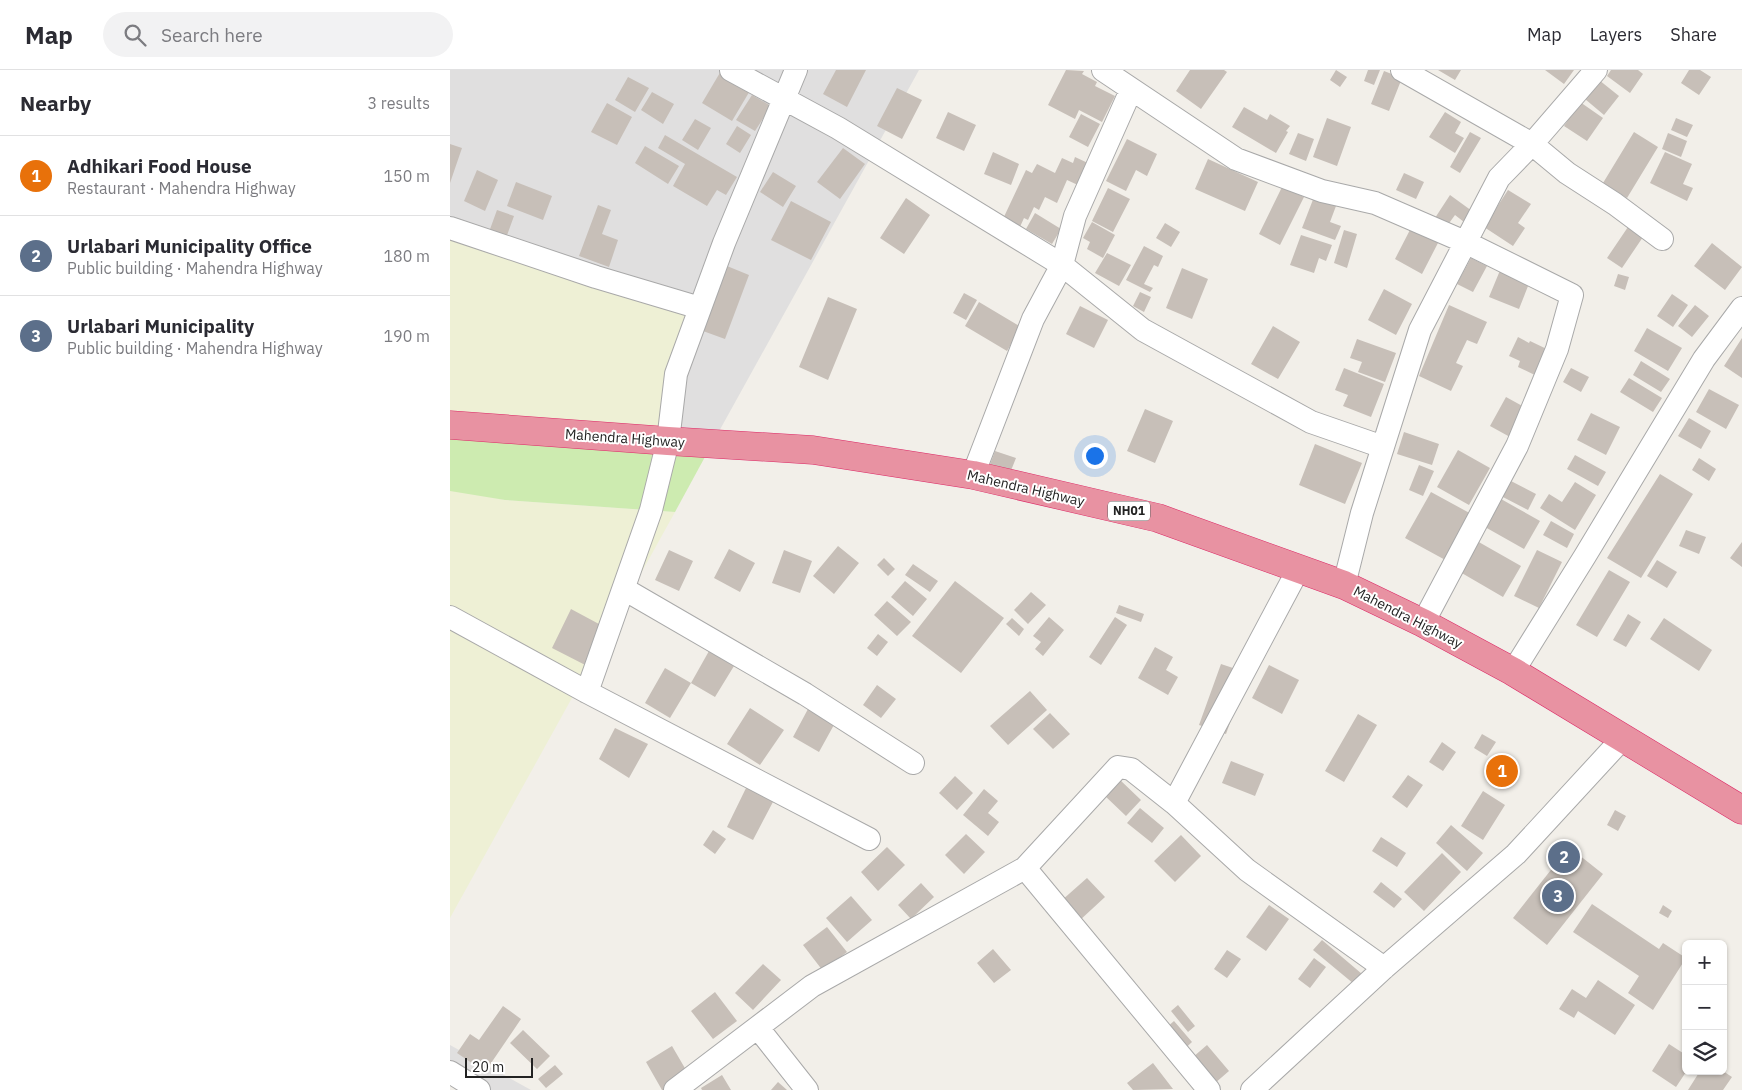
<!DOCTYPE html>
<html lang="en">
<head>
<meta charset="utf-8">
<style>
	body { margin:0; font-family:"IBM Plex Sans",sans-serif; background:#f2f2f3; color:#2b2b33 }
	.controls { position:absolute; right:15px; bottom:15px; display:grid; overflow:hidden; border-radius:8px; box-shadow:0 1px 4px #0004 }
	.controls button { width:45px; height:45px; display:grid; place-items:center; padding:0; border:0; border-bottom:1px solid #e1e1e2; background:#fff; color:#2b2b33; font:25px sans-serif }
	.scale { position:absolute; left:15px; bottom:12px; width:68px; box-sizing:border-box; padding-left:5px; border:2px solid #222; border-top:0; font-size:14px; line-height:18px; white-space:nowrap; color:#222; -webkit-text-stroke:4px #fff; paint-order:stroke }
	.you { position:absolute; left:644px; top:385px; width:18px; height:18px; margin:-12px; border:4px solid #fff; border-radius:50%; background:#1a73e8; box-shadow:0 0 0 8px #1a73e833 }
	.badge { display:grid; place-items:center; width:32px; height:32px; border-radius:50%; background:#ea580c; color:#fff; font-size:16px; font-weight:700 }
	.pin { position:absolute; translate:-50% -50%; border:2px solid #fff; box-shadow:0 1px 5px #0006 }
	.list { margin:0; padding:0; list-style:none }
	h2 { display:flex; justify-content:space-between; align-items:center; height:65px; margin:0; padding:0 20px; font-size:21px }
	h2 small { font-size:16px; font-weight:400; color:#7c7c81 }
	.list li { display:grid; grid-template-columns:32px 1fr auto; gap:15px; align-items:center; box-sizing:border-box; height:80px; padding:0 20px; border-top:1px solid #e1e1e2 }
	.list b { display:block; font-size:19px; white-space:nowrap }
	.list p { margin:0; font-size:16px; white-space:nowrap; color:#7c7c81 }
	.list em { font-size:16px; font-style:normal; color:#7c7c81 }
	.icon { flex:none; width:28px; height:28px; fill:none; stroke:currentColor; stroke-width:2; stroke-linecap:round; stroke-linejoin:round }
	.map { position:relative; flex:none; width:1292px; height:1020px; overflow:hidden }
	header { display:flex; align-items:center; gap:30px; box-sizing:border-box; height:70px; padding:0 25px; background:#fff; border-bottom:1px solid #e1e1e2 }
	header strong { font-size:24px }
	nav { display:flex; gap:28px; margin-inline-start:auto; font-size:18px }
	.search { width:350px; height:45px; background:#f2f2f3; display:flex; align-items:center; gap:12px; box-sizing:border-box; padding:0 18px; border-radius:28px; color:#7c7c81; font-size:19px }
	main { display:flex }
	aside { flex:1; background:#fff }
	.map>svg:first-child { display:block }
</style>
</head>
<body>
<header>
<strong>Map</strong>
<div class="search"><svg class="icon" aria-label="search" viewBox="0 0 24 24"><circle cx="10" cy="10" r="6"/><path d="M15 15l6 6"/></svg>Search here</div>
<nav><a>Map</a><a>Layers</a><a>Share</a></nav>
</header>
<main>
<aside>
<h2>Nearby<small>3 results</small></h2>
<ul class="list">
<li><span class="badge" style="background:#e8710a">1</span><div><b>Adhikari Food House</b><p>Restaurant · Mahendra Highway</p></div><em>150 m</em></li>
<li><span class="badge" style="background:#5c6f8a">2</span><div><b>Urlabari Municipality Office</b><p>Public building · Mahendra Highway</p></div><em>180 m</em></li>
<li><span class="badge" style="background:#5c6f8a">3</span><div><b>Urlabari Municipality</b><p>Public building · Mahendra Highway</p></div><em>190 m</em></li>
</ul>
</aside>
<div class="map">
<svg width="1292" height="1020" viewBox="0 0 1292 1020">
	<rect width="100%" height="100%" fill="#f2efe9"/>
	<!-- residential -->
	<path fill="#e0dfdf" d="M0,0H469L262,374L218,371L0,166Z
		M0,975L81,1020H29L0,1002Z"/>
	<!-- farmland -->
	<path fill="#eef0d5" d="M0,166L250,238L218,371L0,355Z
		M0,419L55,430L225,442L0,848Z"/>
	<!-- grass -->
	<path fill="#cdebb0" d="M0,355L262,374L225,442L55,430L0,421Z"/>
	<!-- building -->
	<path fill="#c7bfb8" d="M386,0H416L397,37L373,24Z
		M616,0L634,1L632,4L647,12L645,16L665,26L652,52L629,40L625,49L598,35Z
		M740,0H774L777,2L751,39L726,21Z
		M886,0L897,7L890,17L880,10Z
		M918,0H930L924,15L914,11Z
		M988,0H1011L1005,10Z
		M1095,0H1124L1114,14Z
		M1161,0H1188L1193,4L1180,23L1157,6Z
		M1239,0H1250L1261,7L1249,25L1231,13Z
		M271,1L301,19L282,51L252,33Z
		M934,1L952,8L939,41L921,34Z
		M178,7L199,18L185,42L165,30Z
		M1149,10L1169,26L1154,45L1135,29Z
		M447,18L472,30L452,69L427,56Z
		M202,22L224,34L213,54L191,40Z
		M302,25L321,36L305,61L286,50Z
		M1130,32L1153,48L1137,71L1114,56Z
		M157,33L182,47L167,75L141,62Z
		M794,37L817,50L820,44L840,56L836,61L838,62L826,83L782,57Z
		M498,42L526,55L514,81L486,68Z
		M995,42L1011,52L1005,63L1014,68L1005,83L979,67Z
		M631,44L650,54L638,77L619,67Z
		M877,48L901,57L887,96L863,87Z
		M1226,48L1243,55L1237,67L1221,60Z
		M245,49L261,58L248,80L232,70Z
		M287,56L301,65L290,83L276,74Z
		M1020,62L1031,68L1010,103L1000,97Z
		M1184,62L1208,77L1177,128L1153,113Z
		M848,63L864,69L856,91L839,84Z
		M1218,63L1237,71L1231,87L1212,79Z
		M215,65L287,107L276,125L267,120L257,136L223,116L235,94L208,78Z
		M677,69L707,84L697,106L686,100L676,121L656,111Z
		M0,74L12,78L0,113Z
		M195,76L229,96L218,114L185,93Z
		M393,78L415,94L390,129L367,112Z
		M543,82L569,94L561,115L534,104Z
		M1215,82L1242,94L1233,114L1243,118L1237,131L1200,113Z
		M625,87L640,94L630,116L617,110L607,133L595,127L589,140L584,137L578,150L574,148L569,159L552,151L576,100L582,103L587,94L605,103L612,88L623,93Z
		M758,89L808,112L795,141L745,119Z
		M27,100L48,110L35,141L14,131Z
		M323,102L346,116L333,137L310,122Z
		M954,103L974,112L966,129L946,120Z
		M66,112L102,126L93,150L57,136Z
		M832,117L854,127L830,175L809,164Z
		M658,118L680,129L663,162L642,151Z
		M1058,120L1081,134L1068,153L1075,158L1063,176L1034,157Z
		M1000,125L1022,141L1014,152L1005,145L997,156L985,148Z
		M864,127L886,136L880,152L891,156L885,170L852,158Z
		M456,128L480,145L454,184L430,168Z
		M341,131L381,152L361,190L321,170Z
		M148,135L161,140L152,164L168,170L159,197L129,186Z
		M47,140L64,146L56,168L39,162Z
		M585,143L611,159L602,174L576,159Z
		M642,152L665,165L653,188L637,179L640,172L633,168Z
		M715,153L730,162L721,177L706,168Z
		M1180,154L1195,164L1172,198L1157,188Z
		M962,156L989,171L972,204L945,189Z
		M894,160L907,164L897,198L884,193Z
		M851,165L882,175L876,191L869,188L864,203L840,195Z
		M1262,173L1292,197L1275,220L1244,196Z
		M694,176L713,186L708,197L704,195L694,214L703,218L700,222L676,210Z
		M657,183L681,195L669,216L645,203Z
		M1021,188L1037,196L1023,222L1007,214Z
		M277,196L299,205L275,269L253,261Z
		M732,198L758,209L742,249L716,238Z
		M1051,198L1080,211L1069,239L1039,227Z
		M1168,204L1179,207L1175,220L1164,216Z
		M934,219L962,234L946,265L918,250Z
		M690,222L701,227L694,242L683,236Z
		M514,223L527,230L516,250L503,243Z
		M1222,224L1238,235L1223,257L1207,246Z
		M378,227L407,239L378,310L349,297Z
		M529,232L571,257L557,281L515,256Z
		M999,235L1037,252L1027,274L1017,270L1006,293L1013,296L1001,321L969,306Z
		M1245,235L1259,246L1242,267L1228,256Z
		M630,236L658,250L644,278L616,264Z
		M823,256L850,272L828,309L801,294Z
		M1197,258L1232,278L1218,301L1184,281Z
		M1068,267L1079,273L1080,271L1103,282L1091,308L1068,297L1070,291L1059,286Z
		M1292,268V308L1274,296Z
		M907,269L946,283L935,312L908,302L912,292L900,288Z
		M1191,291L1220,309L1211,322L1183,305Z
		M894,298L934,314L921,347L893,336L898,325L885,320Z
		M1121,298L1139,307L1131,322L1113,312Z
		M1179,308L1212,328L1203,342L1170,322Z
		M1259,319L1289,335L1276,359L1246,342Z
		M1056,327L1076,338L1060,367L1040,356Z
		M695,339L723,351L705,393L677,381Z
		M1141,343L1170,357L1156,385L1127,370Z
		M1239,348L1261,361L1251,379L1228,366Z
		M954,362L989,374L982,395L947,384Z
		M865,374L912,393L895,434L849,415Z
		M1008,380L1040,398L1019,435L987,417Z
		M545,381L566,388L558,408L538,400Z
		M1125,385L1156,402L1148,416L1117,399Z
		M1249,388L1266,399L1259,411L1242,400Z
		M969,395L984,401L973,426L959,420Z
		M1210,404L1243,424L1191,508L1157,488Z
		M1059,410L1086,424L1078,440L1051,426Z
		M1125,412L1146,425L1125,460L1090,438L1099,424L1112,432Z
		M981,422L1025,446L999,492L955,468Z
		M1051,429L1090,451L1074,479L1035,457Z
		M1101,451L1124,464L1117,478L1093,465Z
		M1236,460L1256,467L1249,484L1229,476Z
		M1027,471L1071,496L1053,527L1010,502Z
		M1292,472V497L1280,488Z
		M388,476L409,493L384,524L363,506Z
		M279,479L305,493L290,522L264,508Z
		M219,480L243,491L229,521L205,510Z
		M334,480L362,491L350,523L322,513Z
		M1087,480L1112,492L1089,538L1064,526Z
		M434,488L445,499L438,506L427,495Z
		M1207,490L1227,502L1217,518L1197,506Z
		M463,494L488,511L480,522L455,505Z
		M1159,500L1180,512L1147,567L1126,555Z
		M455,511L477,529L463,546L441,527Z
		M505,511L554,548L511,603L462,566Z
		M581,522L596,535L578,554L564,540Z
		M437,531L461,552L447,566L424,545Z
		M669,535L694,544L691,552L666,543Z
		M121,539L162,561L143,599L102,578Z
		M1178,544L1191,552L1176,577L1163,570Z
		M599,547L614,560L593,586L585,579L591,572L583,566Z
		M665,547L677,555L651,595L639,587Z
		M562,548L574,559L569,566L556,554Z
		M1214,548L1262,580L1249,601L1200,569Z
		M428,564L438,572L427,586L417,578Z
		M705,577L723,587L716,600L728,607L718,625L688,608Z
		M259,581L284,596L265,627L241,613L220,648L195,633L215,598L241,613Z
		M771,594L798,603L776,664L749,655Z
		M819,595L849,610L832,644L802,628Z
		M427,615L446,629L431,648L413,635Z
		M580,621L597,640L558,675L540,656Z
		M300,638L334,660L310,695L277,674Z
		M358,639L385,653L369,682L343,667Z
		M600,643L620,664L603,679L583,659Z
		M908,644L927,655L894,712L875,701Z
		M165,658L198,674L179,708L149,689Z
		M1032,664L1046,672L1037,686L1024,678Z
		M992,672L1006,682L993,701L979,692Z
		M781,691L814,704L805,726L772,713Z
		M958,705L973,715L957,738L942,727Z
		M505,706L523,723L507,740L489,723Z
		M669,709L691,730L676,746L654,725Z
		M297,716L324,730L303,770L277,757Z
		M534,719L548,731L538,743L549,752L538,766L513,745Z
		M1033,721L1055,735L1033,770L1011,756Z
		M690,738L714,758L702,773L677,753Z
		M1165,740L1176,746L1168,761L1157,755Z
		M1001,755L1033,783L1017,801L986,773Z
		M263,760L276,769L265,784L253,775Z
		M516,764L535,782L514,804L495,785Z
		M731,765L751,786L725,812L704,791Z
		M931,767L956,783L947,797L922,781Z
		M437,777L455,795L428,821L411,802Z
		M1119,777L1153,804L1097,875L1063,848Z
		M992,783L1011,802L974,841L954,822Z
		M637,808L655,827L629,851L611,831Z
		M931,812L952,829L944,838L923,822Z
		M471,813L484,827L461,849L448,835Z
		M401,826L422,850L397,872L376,848Z
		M1142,834L1209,879L1213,873L1236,888L1203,940L1178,923L1189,906L1123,862Z
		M819,835L839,849L816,881L796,867Z
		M1213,835L1222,841L1218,848L1209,843Z
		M377,857L397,882L373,901L353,875Z
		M872,870L912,904L904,914L863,880Z
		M543,879L561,900L544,913L527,893Z
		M777,880L791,889L777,908L764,899Z
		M864,888L876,897L860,918L848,909Z
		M313,894L331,910L303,940L285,923Z
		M1148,910L1185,935L1165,965L1128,941L1124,948L1109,939L1122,919L1136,928Z
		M265,922L287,951L263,969L241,941Z
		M728,935L745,956L738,962L721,941Z
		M53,936L71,949L35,1002L7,983L20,964L29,970Z
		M724,951L742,972L727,986L708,965Z
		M73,960L100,986L87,999L60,973Z
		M1219,974L1236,985V1002L1226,1017L1202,1001Z
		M757,975L779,1001L757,1020L735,994Z
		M222,976L243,1012L229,1020H212L196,992Z
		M703,993L723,1019L683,1020L677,1013Z
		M105,995L113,1004L96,1018L88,1009Z
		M1250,1001H1273L1282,1007L1273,1020H1238Z
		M272,1005L281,1020H252L251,1018Z
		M328,1012L337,1020H321Z"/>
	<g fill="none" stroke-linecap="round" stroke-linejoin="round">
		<defs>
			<path id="street" d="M281,0L388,58L612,195L693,260L861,352L933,377
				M653,0L786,89L872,121L925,133L1015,172L1122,225L1107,279L1067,376L973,553
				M952,0L1082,74L1117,103L1165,134L1212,169
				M0,158L146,207L250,238
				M523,405L583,249L612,195L625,146L681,20
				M894,515L912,443L970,260L1049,108L1082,74L1146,0
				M174,519L355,624L463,693
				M0,547L137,622L419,769
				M1062,601L1069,592L1135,486L1254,289L1292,238
				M137,622L201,440L218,371L226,304L274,173L346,0
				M724,733L849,498
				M575,798L759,1020
				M308,958L357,1020
				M0,1002L29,1020
				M225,1020L362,916L575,798L668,697L681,699L724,733L797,800L934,898
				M802,1020L934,898L1066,784L1173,668"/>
			<path id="highway" d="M0,355L218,371L363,380L523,405L708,448L894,515L973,553L1062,601L1292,740"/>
		</defs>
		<!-- street casing -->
		<use href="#street" stroke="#a9a9a9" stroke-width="24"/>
		<!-- highway casing -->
		<use href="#highway" stroke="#dc2a67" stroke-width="29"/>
		<!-- street -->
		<use href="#street" stroke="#fff" stroke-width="22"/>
		<!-- highway -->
		<use href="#highway" stroke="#e892a2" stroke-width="28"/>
	</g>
	<g text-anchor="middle" stroke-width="4" stroke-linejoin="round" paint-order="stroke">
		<!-- shield labels -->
		<rect fill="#fff" stroke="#646464" stroke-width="1" x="658" y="431.5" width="42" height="19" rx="4"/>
		<g font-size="12" font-weight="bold" fill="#222">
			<text x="679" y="445">NH01</text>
		</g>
		<!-- street labels -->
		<g font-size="14" fill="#222" stroke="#fff">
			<text transform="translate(175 368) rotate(4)" y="5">Mahendra Highway</text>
			<text transform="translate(576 418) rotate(13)" y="5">Mahendra Highway</text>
			<text transform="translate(958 547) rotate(27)" y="5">Mahendra Highway</text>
		</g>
	</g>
</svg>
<div class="controls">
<button>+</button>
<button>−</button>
<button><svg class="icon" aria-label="layers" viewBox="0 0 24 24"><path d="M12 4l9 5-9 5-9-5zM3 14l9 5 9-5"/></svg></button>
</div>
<div class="scale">20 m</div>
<div class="you"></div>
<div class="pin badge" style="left:1052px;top:701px;background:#e8710a">1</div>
<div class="pin badge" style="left:1114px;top:787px;background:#5c6f8a">2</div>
<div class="pin badge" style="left:1108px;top:826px;background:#5c6f8a">3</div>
</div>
</main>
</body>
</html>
